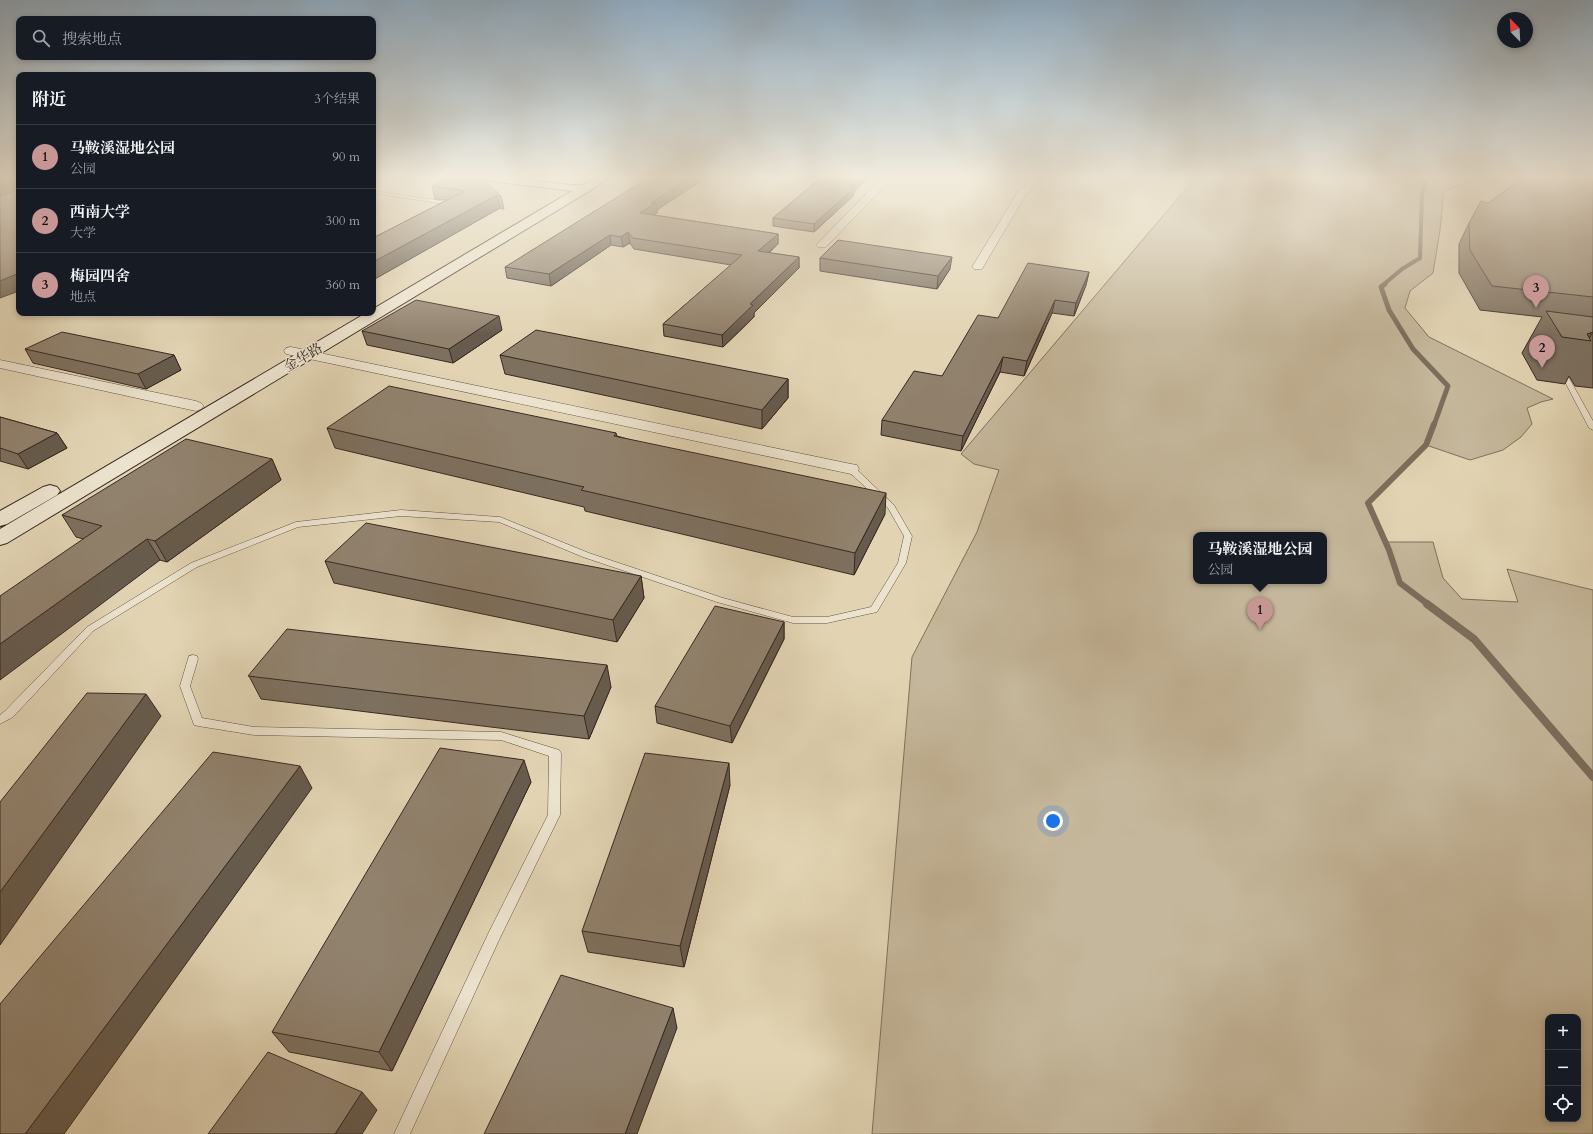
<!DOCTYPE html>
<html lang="zh">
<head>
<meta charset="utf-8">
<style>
	body { margin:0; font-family:Cardo,"Noto Serif SC",serif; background:#20242c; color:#f1f3f6 }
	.controls { position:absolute; right:12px; bottom:12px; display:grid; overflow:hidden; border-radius:8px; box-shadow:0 2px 6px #0003 }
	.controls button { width:36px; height:36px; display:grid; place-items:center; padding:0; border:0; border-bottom:1px solid #363941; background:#171b24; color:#f1f3f6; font:20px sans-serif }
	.compass { position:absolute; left:1497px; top:12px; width:36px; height:36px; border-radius:50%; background:#171b24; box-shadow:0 2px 6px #0003; rotate:336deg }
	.you { position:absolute; left:1053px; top:821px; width:14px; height:14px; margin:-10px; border:3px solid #fff; border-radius:50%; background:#1a73e8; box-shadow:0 0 0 6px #1a73e833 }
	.badge { display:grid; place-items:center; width:26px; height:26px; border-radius:50%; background:#c59692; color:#111; font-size:13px; font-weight:700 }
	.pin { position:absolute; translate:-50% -33px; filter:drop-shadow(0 1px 2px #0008) }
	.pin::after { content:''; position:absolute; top:21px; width:14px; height:12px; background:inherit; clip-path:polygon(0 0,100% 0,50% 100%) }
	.popup { position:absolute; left:1193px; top:532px; width:134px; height:52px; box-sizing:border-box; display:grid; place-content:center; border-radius:8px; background:#171b24; filter:drop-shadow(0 1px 3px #0005); font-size:13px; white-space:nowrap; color:#9ea1a6 }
	.popup b { font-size:15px; color:#f1f3f6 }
	.popup::after { content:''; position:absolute; left:50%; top:100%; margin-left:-8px; border:8px solid transparent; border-top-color:#171b24 }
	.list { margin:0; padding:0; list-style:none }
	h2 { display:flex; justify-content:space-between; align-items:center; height:52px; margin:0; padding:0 16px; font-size:17px }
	h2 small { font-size:13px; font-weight:400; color:#9ea1a6 }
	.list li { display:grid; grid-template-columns:26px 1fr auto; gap:12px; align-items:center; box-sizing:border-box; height:64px; padding:0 16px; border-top:1px solid #363941 }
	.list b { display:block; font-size:15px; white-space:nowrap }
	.list p { margin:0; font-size:13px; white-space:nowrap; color:#9ea1a6 }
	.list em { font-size:13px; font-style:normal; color:#9ea1a6 }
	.icon { flex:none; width:22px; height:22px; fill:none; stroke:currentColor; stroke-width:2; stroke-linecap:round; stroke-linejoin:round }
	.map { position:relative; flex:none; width:1593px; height:1134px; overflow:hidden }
	.search { position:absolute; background:#171b24; box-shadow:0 2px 6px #0003; left:16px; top:16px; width:360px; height:44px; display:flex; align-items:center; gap:10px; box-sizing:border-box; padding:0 14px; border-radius:8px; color:#9ea1a6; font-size:15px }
	.panel { position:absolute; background:#171b24; box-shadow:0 2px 6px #0003; left:16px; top:72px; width:360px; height:244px; border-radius:8px }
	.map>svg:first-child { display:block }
</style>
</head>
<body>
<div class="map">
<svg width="1593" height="1134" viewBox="0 0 1593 1134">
	<rect width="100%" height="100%" fill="#e2d4b3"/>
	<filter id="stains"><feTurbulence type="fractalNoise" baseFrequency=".005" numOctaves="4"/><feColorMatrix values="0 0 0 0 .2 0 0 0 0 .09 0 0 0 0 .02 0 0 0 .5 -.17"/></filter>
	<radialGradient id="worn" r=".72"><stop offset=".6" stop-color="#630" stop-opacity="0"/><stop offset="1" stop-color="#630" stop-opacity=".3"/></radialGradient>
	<!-- green -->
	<path fill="#c5b79b" stroke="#7f705f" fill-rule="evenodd" d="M1192,176L1488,177L1444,191L1440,230L1433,273L1410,291L1405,308L1429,337L1553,399L1541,402L1527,408L1532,424L1521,437L1503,450L1470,460L1426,445L1368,503L1386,542H1433L1443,578L1462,599L1518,602L1507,569L1593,590V1134H872L912,657L977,532L999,470L974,464L961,454L1190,184ZM1196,535H1324V581H1196ZM1548,1017H1578V1119H1548Z"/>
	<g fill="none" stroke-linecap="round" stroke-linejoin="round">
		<!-- stream-far3 -->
		<path stroke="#7c6d5c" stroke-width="4" d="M1383,285L1402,269L1420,258L1422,194L1425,181L1432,176"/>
		<!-- stream-far2 -->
		<path stroke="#7c6d5c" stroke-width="5" d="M1385,284L1381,287L1389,310L1413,349L1448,386L1434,425"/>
		<!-- stream-far1 -->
		<path stroke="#7c6d5c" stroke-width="6" d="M1429,605L1400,583L1389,550L1368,503L1426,445L1434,424"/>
		<!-- stream -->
		<path stroke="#7c6d5c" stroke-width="8" d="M1427,604L1474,639L1593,777"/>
		<defs>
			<path id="service" d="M373,191L449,202L451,203L443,207L441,206L444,204L373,193Z
				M1566,376L1569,378L1593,421V430L1589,428L1563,378Z
				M848,467H854L894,505L912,536L906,563L877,612L827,623H793L717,602L583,557L499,522L401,516L298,527L197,567L93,631L13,717L0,724V715L5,711L87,627L191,563L296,522L401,510L500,517L589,553L723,598L793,617H827L871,607L898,563L904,536L888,508L848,471L847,469Z
				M193,655L197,656L198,659L190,686L202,718L254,727L501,732L559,750L561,753L560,815L499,940L410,1134H394L489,932L548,815L549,756L501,740L254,735L198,726L194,725L193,722L180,686L188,659L189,656Z"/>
			<path id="minor" d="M884,176H894L826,247H818L816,245L818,243Z
				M1033,176H1043L1025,196L982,269H974L972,267L1016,195Z
				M291,347L851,464L857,465L859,469L857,473L851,474L286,354L284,351L286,348Z
				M0,360L196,401L201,403L204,406L201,409L196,411L0,368Z"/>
			<path id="secondary" d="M467,176H497L569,185H584L599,176H611L591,190L7,543L0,545V529L366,313H373V309L572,191L472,179L468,178Z
				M50,485L57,487L60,491L57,495L7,524L0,526V511L43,487Z"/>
		</defs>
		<!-- service casing -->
		<use href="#service" stroke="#635447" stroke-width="1"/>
		<!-- minor casing -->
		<use href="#minor" stroke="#635447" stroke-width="1"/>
		<!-- secondary casing -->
		<use href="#secondary" stroke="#392923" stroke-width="2"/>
		<!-- service -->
		<use href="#service" fill="#ece3ce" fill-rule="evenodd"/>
		<!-- minor -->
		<use href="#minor" fill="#ece3ce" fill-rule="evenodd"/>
		<!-- secondary -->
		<use href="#secondary" fill="#ece3ce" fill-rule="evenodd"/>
	</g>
	<!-- wall -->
	<path fill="#7d705f" stroke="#392923" d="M821,176H870L854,192L853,196L814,232L773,226V218L821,178Z
		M1593,176V388L1575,386L1569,376L1565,384L1537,380L1522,353L1542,317L1480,310L1459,273V244L1469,223L1488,203Z
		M432,186L501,196L504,209L500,208L373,280V238L447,200L435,199Z
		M657,210V213L654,215L778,234V244L769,253L799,257V268L754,313V317L723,347L664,336L663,324L731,265L634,249L630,243L623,247L611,245L551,286L507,278L505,267Z
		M820,258L950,269L937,289L820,271Z
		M1089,272L1086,285L1074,316L1052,313L1024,376L1000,372L961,451L881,435L882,420L942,376L998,318Z
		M502,330L453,363L367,345L362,331Z
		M25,349L174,355L181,370L146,389L33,363Z
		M500,355L788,379V398L762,429L505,374Z
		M0,417L57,433L67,448L28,469L0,461Z
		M327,428L616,433L617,436L885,514L854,575L585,511L584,507L335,448Z
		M272,459L281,480L167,562L76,537L62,515Z
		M325,561L641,576L644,598L617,642L334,583Z
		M784,622V639L732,743L657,723L655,706Z
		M249,676L611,687L589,739L261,699Z
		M531,782L392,1071L289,1052L272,1032Z
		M730,785L684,967L588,952L582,931Z"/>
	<!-- shaded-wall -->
	<path fill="#665b4d" stroke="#392923" d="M693,176H709L657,210V213L641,224L640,213L651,203Z
		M863,176H870L854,192L853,196L814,232V224L850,188Z
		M12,183L19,196L0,201V187Z
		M497,195L500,208L373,280V262Z
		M628,232L630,243L623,247L621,237Z
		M778,234V244L758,262V251Z
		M610,235L611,245L551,286L549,274Z
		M799,257V268L754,313V317L723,347L722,335L750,304Z
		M952,257L950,269L937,289L938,276Z
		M1089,272L1086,285L1074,316L1076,303Z
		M19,273V291L0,298V281Z
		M1055,300L1052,313L1024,376L1027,361Z
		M499,316L502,330L453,363L449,349Z
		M1593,332L1588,340L1587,334Z
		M174,355L181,370L146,389L138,374Z
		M1003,357L1000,372L961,451L963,436Z
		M788,379V398L762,429V410Z
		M57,433L67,448L28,469L18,454Z
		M272,459L281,480L167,562L155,541Z
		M886,493L885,514L854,575L855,553Z
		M147,539L160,560L0,680V644Z
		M641,576L644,598L617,642L613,620Z
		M784,622V639L732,743L730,726Z
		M607,665L611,687L589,739L584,716Z
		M146,694L161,716L0,945V892Z
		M524,760L531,782L392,1071L379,1052Z
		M729,763L730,785L684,967L680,946Z
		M300,766L312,788L64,1134H25Z
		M673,1008L677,1028L637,1134H625Z
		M362,1092L377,1110L362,1134H335Z"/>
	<!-- building -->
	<path fill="#91826e" stroke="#392923" d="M0,176H19V273L0,281V196L14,192V185L12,183L0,187Z
		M453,176H481L501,196L497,195L373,262V238L465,191L432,186Z
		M651,176H693L651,203H656L640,213L778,234L758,251L799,257L750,304L753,305L722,335L663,324L742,255L633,238L628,232L621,237L610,235L549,274L505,267Z
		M823,176H863L850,188H854L814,224L773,218Z
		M1525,176H1593V297L1492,286L1470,250L1469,223L1481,201L1488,203Z
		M838,240L952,257L938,276L820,258Z
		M1028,263L1089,272L1076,303L1055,300L1027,361L1003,357L963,436L882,420L914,371L942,376L978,315L998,318Z
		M416,300L499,316L449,349L362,331Z
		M1546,311L1593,317V332L1587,334L1591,341L1562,337Z
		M536,330L788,379L762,410L500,355Z
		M62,332L174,355L138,374L25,349Z
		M389,386L616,433L614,436L886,493L855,553L581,490L584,487L327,428Z
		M0,417L57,433L18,454L0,448Z
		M186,439L272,459L155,541L147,539L0,644V596L102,526L62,515Z
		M366,523L641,576L613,620L325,561Z
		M715,606L784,622L730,726L655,706Z
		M287,629L607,665L584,716L248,676Z
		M87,693L146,694L0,892V802Z
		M440,748L524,760L379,1052L272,1032Z
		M213,752L300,766L25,1134H0V1004Z
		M645,753L729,763L680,946L582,931Z
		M561,975L673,1008L625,1134H484Z
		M268,1052L362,1092L335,1134H208Z"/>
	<!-- sky -->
	<linearGradient id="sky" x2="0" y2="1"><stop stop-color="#8faabf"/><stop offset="0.53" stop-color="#f2ecdd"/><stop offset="1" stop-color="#f2ecdd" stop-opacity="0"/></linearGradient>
	<rect width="1593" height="335" fill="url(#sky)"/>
	<g text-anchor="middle" stroke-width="3" stroke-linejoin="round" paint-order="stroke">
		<!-- far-street labels -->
		<g font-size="14" fill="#392923" stroke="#ece3ce">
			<text transform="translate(303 357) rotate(-31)" y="5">金华路</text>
		</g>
	</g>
	<rect width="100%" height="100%" filter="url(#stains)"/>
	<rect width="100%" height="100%" fill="url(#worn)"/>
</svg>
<div class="controls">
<button>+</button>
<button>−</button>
<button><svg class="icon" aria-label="locate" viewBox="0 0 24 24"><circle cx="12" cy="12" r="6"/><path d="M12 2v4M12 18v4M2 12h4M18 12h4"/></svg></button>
</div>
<svg class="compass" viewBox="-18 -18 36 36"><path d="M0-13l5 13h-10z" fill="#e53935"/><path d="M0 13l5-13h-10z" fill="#9ea1a6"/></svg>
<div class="you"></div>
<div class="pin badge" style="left:1260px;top:630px">1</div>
<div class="popup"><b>马鞍溪湿地公园</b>公园</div>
<div class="pin badge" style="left:1542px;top:368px">2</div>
<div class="pin badge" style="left:1536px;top:308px">3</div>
<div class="search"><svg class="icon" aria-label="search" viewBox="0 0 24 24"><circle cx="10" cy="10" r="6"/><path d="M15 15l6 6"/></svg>搜索地点</div>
<section class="panel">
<h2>附近<small>3个结果</small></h2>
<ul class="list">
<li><span class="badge">1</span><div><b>马鞍溪湿地公园</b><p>公园</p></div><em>90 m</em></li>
<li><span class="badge">2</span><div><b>西南大学</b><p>大学</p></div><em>300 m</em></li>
<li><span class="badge">3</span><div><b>梅园四舍</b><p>地点</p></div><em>360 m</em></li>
</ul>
</section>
</div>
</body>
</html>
